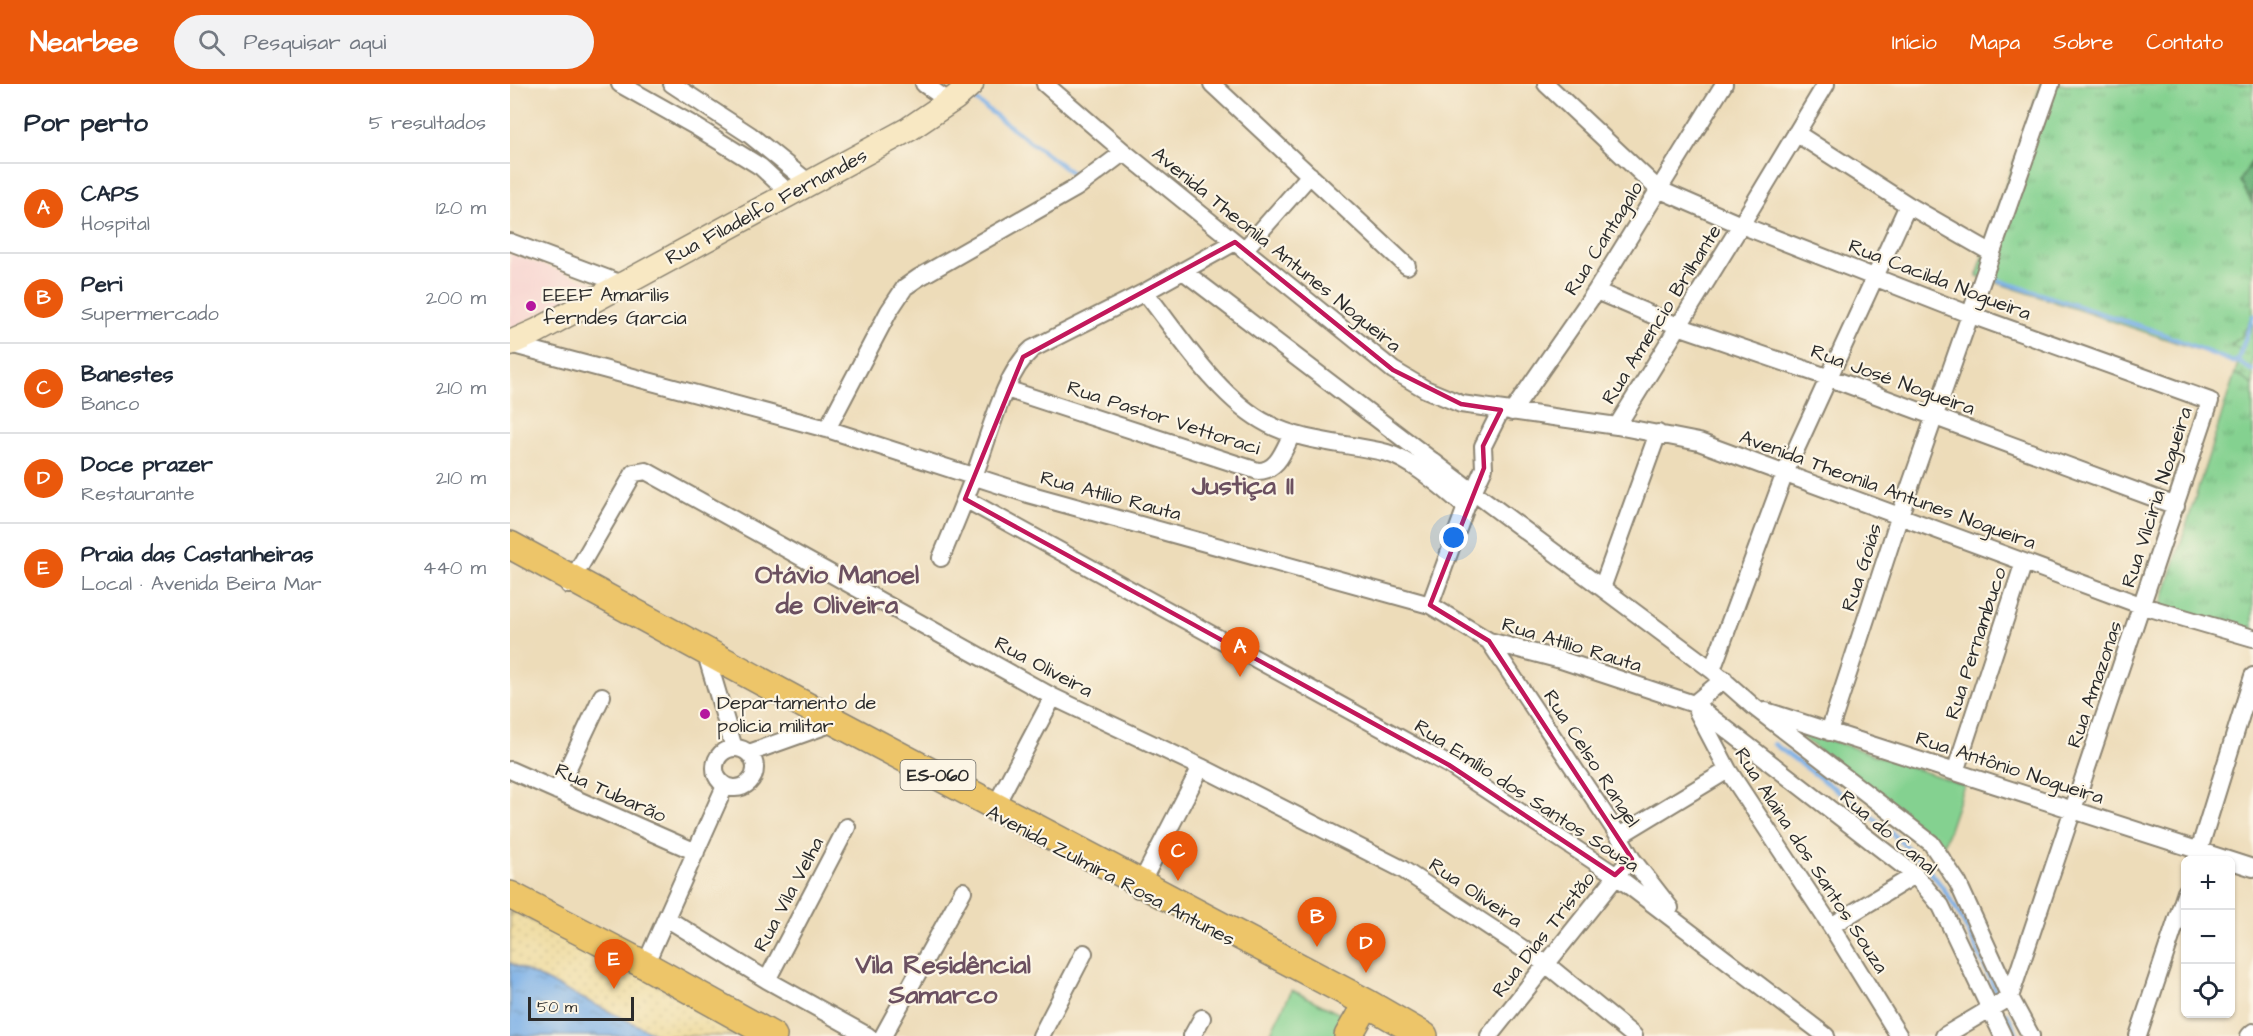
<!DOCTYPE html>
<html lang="pt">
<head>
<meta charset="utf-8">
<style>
	body { margin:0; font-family:"Architects Daughter",sans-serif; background:#f2f2f3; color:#1f2937 }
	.controls { position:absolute; right:18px; bottom:18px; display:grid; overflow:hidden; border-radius:9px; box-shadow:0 2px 4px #0004 }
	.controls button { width:54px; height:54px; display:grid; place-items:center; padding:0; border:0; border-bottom:2px solid #e0e1e3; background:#fff; color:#1f2937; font:30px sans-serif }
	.scale { position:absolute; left:18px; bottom:15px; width:106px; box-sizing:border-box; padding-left:6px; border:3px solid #2b2b2b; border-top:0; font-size:16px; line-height:21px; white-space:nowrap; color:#2b2b2b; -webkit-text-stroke:4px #fcf5e5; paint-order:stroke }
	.you { position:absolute; left:944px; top:454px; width:21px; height:21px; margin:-15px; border:4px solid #fff; border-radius:50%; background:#1a73e8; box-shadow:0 0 0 9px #1a73e833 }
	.badge { display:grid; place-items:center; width:39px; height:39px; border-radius:50%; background:#ea580c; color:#fff; font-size:20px; font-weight:700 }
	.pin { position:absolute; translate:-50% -50px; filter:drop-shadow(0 2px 3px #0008) }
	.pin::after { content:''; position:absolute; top:32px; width:21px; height:18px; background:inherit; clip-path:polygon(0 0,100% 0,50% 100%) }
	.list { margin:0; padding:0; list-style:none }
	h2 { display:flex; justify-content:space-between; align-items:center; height:78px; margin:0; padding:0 24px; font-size:26px }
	h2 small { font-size:20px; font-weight:400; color:#747a83 }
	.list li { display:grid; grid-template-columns:39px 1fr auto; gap:18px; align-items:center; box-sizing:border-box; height:90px; padding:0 24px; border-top:2px solid #e0e1e3 }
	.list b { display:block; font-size:22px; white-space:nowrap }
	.list p { margin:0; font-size:20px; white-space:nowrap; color:#747a83 }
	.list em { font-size:20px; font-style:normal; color:#747a83 }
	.icon { flex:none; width:33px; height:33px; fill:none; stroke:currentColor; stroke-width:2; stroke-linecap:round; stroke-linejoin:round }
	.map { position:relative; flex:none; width:1743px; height:952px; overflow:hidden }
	header { display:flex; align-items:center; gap:36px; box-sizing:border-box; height:84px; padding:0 30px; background:#ea580c; color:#fff }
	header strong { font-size:28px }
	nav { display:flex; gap:33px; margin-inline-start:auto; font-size:21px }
	.search { width:420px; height:54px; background:#f2f2f3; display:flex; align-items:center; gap:15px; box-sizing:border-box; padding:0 21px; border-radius:33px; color:#747a83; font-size:22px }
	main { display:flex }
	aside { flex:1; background:#fff }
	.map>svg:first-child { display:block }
</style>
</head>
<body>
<header>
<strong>Nearbee</strong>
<div class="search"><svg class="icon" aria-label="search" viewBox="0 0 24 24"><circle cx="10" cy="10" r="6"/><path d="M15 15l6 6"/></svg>Pesquisar aqui</div>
<nav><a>Início</a><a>Mapa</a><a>Sobre</a><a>Contato</a></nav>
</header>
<main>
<aside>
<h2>Por perto<small>5 resultados</small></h2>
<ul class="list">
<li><span class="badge">A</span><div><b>CAPS</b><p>Hospital</p></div><em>120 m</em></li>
<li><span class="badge">B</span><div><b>Peri</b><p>Supermercado</p></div><em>200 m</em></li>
<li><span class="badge">C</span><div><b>Banestes</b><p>Banco</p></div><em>210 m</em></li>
<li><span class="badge">D</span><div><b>Doce prazer</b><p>Restaurante</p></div><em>210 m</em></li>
<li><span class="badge">E</span><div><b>Praia das Castanheiras</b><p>Local · Avenida Beira Mar</p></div><em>440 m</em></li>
</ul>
</aside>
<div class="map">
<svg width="1743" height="952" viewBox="0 0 1743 952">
	<defs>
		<pattern id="grass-tufts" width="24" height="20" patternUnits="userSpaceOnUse" patternTransform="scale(1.5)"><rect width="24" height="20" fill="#84d190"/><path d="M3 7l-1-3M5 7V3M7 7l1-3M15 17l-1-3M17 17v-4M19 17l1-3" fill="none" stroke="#6caa76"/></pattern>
		<pattern id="forest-firs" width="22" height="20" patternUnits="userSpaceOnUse" patternTransform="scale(1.5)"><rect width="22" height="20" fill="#6bb37a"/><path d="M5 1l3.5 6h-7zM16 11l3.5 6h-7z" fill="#589264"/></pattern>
		<pattern id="wetland-marsh" width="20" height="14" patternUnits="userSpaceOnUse" patternTransform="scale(1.5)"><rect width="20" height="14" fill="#84d190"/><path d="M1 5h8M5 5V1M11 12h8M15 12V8" fill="none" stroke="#6caa76"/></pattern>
		<pattern id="sand-dots" width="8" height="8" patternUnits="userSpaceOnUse" patternTransform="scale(1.5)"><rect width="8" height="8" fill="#eeda9e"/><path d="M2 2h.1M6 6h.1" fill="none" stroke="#cb8" stroke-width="1.8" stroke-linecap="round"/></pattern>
		<pattern id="water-ripples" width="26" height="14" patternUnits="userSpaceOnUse" patternTransform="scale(1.5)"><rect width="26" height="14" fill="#79afe7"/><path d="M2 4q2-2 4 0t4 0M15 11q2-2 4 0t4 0" fill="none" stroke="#638fbb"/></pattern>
	</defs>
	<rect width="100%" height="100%" fill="#fcf5e5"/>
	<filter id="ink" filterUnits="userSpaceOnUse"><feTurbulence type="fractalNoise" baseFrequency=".0167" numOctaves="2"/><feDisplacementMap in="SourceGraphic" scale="12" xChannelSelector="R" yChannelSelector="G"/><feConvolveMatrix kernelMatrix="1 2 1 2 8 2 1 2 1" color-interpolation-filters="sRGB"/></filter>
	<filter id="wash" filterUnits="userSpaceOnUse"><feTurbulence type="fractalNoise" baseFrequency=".008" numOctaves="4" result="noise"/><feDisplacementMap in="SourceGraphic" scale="24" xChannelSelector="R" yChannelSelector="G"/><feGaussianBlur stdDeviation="1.35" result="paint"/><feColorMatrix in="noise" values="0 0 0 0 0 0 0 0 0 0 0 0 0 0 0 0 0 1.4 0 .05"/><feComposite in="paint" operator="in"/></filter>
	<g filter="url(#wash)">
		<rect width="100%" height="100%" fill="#eddcb9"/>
		<!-- built -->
		<path fill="#f7d0ce" d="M0,169L84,199L0,245Z"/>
		<!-- grass -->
		<path fill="url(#grass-tufts)" stroke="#587e5e" stroke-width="1.5" d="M1531,0H1743V75L1730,97L1743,121V230L1732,252L1721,261L1732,267L1728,279L1467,192L1485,132Z
			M1725,289L1743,301V554L1649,527Z"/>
		<!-- forest -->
		<path fill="url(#forest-firs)" stroke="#4b6f52" stroke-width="1.5" d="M1743,75V121L1730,97Z"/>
		<!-- wetland -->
		<path fill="url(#wetland-marsh)" stroke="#587e5e" stroke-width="1.5" d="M1743,230V301L1725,289L1732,267L1721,261L1732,252Z"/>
		<!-- sand -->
		<path fill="url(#sand-dots)" stroke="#8c8264" stroke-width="1.5" d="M0,826L124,887L233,952H149L0,879Z"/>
		<!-- park -->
		<path fill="#84d190" stroke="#587e5e" stroke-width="1.5" d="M1278,642L1454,701L1433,763Z
			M782,906L838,934L829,952H759Z"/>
		<!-- water -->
		<path fill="url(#water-ripples)" stroke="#526d89" stroke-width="1.5" d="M0,879L149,952H0Z"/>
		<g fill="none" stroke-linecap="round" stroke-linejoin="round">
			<!-- stream -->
			<path stroke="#79afe7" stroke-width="4.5" d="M460,12L563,90
				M1484,195L1645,247L1723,278H1729L1743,287
				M1723,278L1728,276L1743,232
				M1264,660C1318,701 1379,739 1423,791C1451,825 1468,869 1486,908
				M1497,929L1508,952"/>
		</g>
	</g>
	<g filter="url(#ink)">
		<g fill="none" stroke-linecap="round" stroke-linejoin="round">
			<defs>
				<path id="street" d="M110,0L183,41L251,83L279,109
					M162,0L240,51L298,98
					M414,0L440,18
					M535,0L614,68L883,286L915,305L951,320L1107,342L1189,358L1633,522L1743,554
					M702,0L897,182
					M1036,0L1148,105L1231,141L1461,231L1700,317L1500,913L1434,952
					M1286,49L1398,121L1482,169
					M0,158L112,200
					M734,166L800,91
					M673,187L962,407L1202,586L1244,623L1421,759L1448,799L1500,913L1521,952
					M1086,207L1168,242L1320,294L1666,422
					M635,208C669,251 709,315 758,340C794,359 838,359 877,369C902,376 935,406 956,423
					M0,260L317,345L518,410L920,521L979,557L1051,576L1184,620L1405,791L1431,822L1493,952
					M496,305L748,387C768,387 774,365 782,350
					M1002,328L1086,207L1214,0
					M1107,342L1231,141L1316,0
					M317,345L379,227L395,203L408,194L566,104L614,68
					M455,415L939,681L1105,791L1316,952
					M431,474C442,447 454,419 464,392C479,354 493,291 522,265L635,208L725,158
					M59,501L124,389L136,387L543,613L691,683L892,785L1036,880L1124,952
					M1092,504L1148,349
					M920,521L956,423L974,384L973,362L991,326
					M979,557L1109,752L1122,775L1160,824
					M202,570L198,577L224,664
					M1202,586L1275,389L1398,121
					M1184,620L1214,595
					M1187,627L1218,686L1321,842L1389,952
					M1256,627L1743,784
					M1319,648L1390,431L1541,0
					M205 684a20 20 0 1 1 40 0a20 20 0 1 1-40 0Z
					M239,669L326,638
					M0,686L186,768
					M1445,688L1514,478
					M47,707L92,612
					M482,728L543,613
					M1109,752L1218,686
					M1686,776L1743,592
					M628,805L691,683
					M156,834L257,896L358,952
					M1321,842L1405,791
					M135,881L215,702
					M257,896L337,743
					M373,952L453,807
					M531,952L574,869
					M682,952L692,934
					M979,952L1113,784
					M1628,952L1676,808
					M1739,952L1743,948"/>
				<path id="secondary" d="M0,259L27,247L399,45L445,14L461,0"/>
				<path id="primary" d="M0,461L326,638L857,919L914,952
					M0,811L135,881L263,952
					M838,952L857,919"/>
			</defs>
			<!-- street casing -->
			<use href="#street" stroke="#8c8472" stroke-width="20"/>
			<!-- secondary casing -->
			<use href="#secondary" stroke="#8c8472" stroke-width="27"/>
			<!-- primary casing -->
			<use href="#primary" stroke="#8c8472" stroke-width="30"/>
			<!-- street -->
			<use href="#street" stroke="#fff" stroke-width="16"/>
			<!-- secondary -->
			<use href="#secondary" stroke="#f8e8c3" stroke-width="24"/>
			<!-- primary -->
			<use href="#primary" stroke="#edc569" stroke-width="27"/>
		</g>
	</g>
	<!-- marked area -->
	<path fill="none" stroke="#c2185b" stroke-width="4.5" stroke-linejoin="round" d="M725,158L883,286L951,320L991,326L973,362L974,384L920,521L979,557L1122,775L1105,791L939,681L455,415L513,273Z"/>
	<!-- markers -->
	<g fill="#b5179e" stroke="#fcf5e5" stroke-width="2">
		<circle cx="21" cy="222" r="6"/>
		<circle cx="195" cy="630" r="6"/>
	</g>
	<g text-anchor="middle" stroke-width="4.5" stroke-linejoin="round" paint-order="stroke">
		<!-- shield labels -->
		<rect fill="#fcf5e5" stroke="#6a6863" stroke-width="1.5" x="390.5" y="676" width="75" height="30" rx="4.5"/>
		<g font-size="18" font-weight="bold" fill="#2b2b2b">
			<text x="428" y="697">ES-060</text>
		</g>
		<!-- street labels -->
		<g font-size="20" fill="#2b2b2b" stroke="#fcf5e5">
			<text transform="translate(256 122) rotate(-28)" y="7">Rua Filadelfo Fernandes</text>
			<text transform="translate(1093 154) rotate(-58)" y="7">Rua Cantagalo</text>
			<text transform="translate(767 165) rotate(39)" y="7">Avenida Theonila Antunes Nogueira</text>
			<text transform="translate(1430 195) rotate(21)" y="7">Rua Cacilda Nogueira</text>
			<text transform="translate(1151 230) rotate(-58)" y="7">Rua Amencio Brilhante</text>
			<text transform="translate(1383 295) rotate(20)" y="7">Rua José Nogueira</text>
			<text transform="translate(654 333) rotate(18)" y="7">Rua Pastor Vettoraci</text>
			<text transform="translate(1378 405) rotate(20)" y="7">Avenida Theonila Antunes Nogueira</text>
			<text transform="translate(601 411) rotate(15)" y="7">Rua Atílio Rauta</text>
			<text transform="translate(1646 413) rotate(-72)" y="7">Rua Vilciria Nogueira</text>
			<text transform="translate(1351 483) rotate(-72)" y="7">Rua Goiás</text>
			<text transform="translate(1465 559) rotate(-72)" y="7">Rua Pernambuco</text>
			<text transform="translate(1062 560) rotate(17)" y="7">Rua Atílio Rauta</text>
			<text transform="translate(534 582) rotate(28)" y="7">Rua Oliveira</text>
			<text transform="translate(1584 600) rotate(-71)" y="7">Rua Amazonas</text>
			<text transform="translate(1082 674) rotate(57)" y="7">Rua Celso Rangel</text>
			<text transform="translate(1500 683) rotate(18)" y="7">Rua Antônio Nogueira</text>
			<text transform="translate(101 708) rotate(24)" y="7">Rua Tubarão</text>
			<text transform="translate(1017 711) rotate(33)" y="7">Rua Emílio dos Santos Sousa</text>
			<text transform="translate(1379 748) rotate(40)" y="7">Rua do Canal</text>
			<text transform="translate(1302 776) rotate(57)" y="7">Rua Alaina dos Santos Souza</text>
			<text transform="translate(601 791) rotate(28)" y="7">Avenida Zulmira Rosa Antunes</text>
			<text transform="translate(966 808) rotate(34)" y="7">Rua Oliveira</text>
			<text transform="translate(278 810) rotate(-62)" y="7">Rua Vila Velha</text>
			<text transform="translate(1033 850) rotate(-52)" y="7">Rua Dias Tristão</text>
		</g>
		<!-- poi labels -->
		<g font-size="20" fill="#2b2b2b" stroke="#fcf5e5" text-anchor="start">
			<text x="33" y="217">EEEF Amarilis<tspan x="33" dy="23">ferndes Garcia</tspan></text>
			<text x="207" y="625">Departamento de<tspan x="207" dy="23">policia militar</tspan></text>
		</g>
		<!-- district labels -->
		<g font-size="26" font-weight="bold" fill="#6b5060" stroke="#fcf5e5">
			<text x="733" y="410">Justiça II</text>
			<text x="327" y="499">Otávio Manoel<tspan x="327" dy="30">de Oliveira</tspan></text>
			<text x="433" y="889">Vila Residêncial<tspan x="433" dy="30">Samarco</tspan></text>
		</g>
	</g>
</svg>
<div class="controls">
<button>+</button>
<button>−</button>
<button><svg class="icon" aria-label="locate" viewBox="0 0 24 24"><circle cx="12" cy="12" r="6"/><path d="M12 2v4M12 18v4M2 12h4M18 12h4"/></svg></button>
</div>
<div class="scale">50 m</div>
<div class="you"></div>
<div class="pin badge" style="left:730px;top:593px">A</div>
<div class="pin badge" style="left:807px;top:863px">B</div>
<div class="pin badge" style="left:668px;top:797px">C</div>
<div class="pin badge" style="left:856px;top:889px">D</div>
<div class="pin badge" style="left:104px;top:905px">E</div>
</div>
</main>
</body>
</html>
